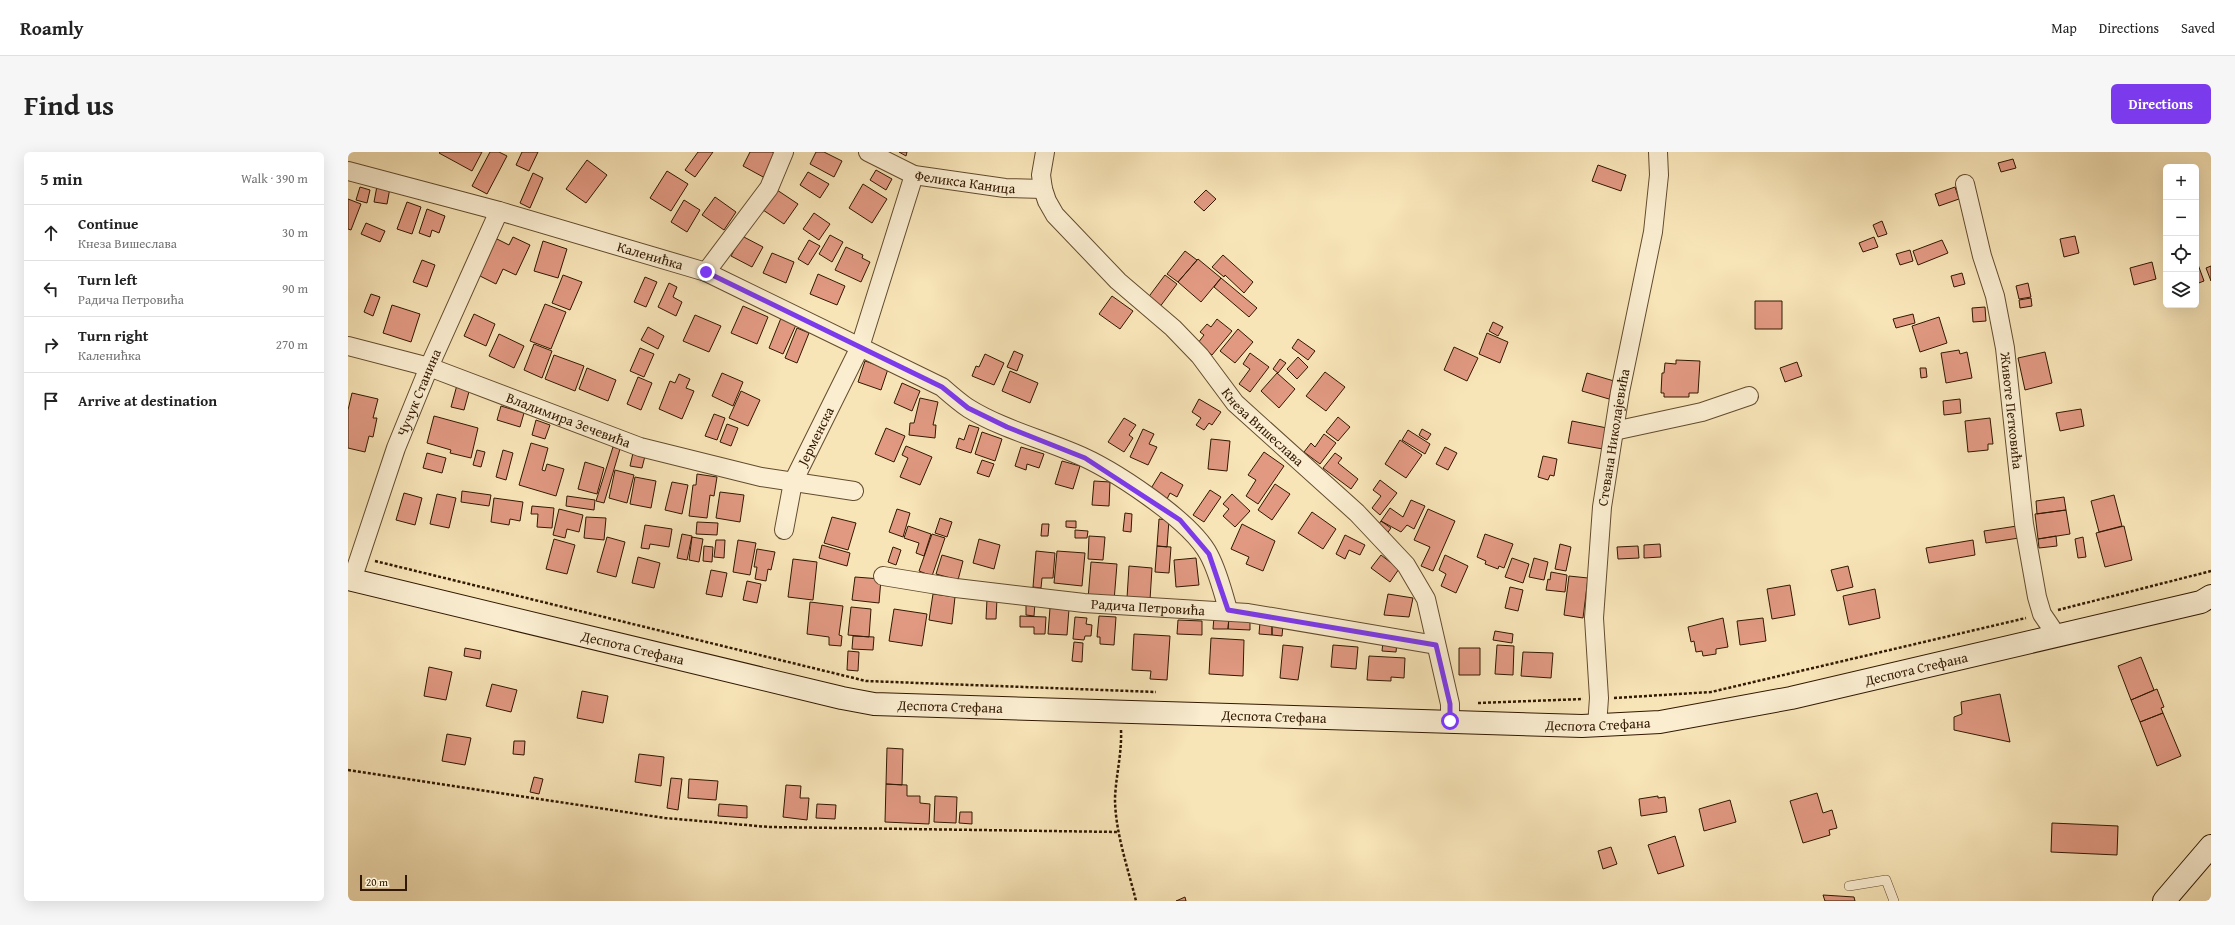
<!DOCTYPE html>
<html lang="en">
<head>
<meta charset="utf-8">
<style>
	body { margin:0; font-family:"Gentium Book Plus",serif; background:#f6f6f6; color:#222 }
	.controls { position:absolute; right:12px; top:12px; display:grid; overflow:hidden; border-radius:6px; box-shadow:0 4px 16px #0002 }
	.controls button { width:36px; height:36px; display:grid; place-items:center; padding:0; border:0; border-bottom:1px solid #e0e0e0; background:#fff; color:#222; font:20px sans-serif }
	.scale { position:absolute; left:12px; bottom:10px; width:47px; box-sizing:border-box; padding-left:4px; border:2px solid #321800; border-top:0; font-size:11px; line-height:14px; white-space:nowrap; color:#321800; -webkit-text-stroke:3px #faedd0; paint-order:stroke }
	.stop { position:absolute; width:12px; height:12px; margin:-9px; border:3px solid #7c3aed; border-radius:50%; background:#fff }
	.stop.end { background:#7c3aed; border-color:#fff; box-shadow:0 1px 4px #0008 }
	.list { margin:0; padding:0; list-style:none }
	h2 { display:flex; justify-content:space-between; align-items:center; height:52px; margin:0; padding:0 16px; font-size:17px }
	h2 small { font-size:13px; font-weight:400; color:#767676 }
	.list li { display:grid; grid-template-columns:26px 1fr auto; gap:12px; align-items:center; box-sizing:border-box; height:56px; padding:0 16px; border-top:1px solid #e0e0e0 }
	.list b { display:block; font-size:15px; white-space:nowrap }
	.list p { margin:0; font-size:13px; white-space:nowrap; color:#767676 }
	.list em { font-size:13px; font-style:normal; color:#767676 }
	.icon { flex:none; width:22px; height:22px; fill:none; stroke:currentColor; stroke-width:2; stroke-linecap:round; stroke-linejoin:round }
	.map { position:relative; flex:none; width:1863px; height:749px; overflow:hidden; border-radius:6px }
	header { display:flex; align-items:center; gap:24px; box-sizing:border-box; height:56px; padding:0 20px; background:#fff; border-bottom:1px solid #e0e0e0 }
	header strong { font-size:19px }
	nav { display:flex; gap:22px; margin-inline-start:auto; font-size:14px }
	.intro { display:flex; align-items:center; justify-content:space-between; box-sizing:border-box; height:96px; padding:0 24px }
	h1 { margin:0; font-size:28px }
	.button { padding:10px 18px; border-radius:6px; background:#7c3aed; color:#fff; font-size:14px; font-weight:700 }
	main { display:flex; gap:24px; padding:0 24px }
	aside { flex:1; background:#fff; border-radius:6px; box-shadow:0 4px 16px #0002 }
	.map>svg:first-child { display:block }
</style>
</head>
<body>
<header>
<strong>Roamly</strong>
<nav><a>Map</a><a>Directions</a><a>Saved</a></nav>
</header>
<div class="intro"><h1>Find us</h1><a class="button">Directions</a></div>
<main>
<aside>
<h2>5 min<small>Walk · 390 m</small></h2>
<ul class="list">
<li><svg class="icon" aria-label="ahead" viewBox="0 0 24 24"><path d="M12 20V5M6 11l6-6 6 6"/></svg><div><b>Continue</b><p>Кнеза Вишеслава</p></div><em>30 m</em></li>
<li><svg class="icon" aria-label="left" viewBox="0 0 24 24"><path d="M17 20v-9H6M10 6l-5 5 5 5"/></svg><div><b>Turn left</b><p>Радича Петровића</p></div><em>90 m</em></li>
<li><svg class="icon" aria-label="right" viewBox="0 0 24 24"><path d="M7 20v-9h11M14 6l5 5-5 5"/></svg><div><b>Turn right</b><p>Каленићка</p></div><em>270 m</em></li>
<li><svg class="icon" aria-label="arrive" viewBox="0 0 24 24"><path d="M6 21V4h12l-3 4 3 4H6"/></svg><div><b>Arrive at destination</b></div></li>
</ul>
</aside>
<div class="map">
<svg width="1863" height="749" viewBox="0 0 1863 749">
	<rect width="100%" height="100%" fill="#f7e4b7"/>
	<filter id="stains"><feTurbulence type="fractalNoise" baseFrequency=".005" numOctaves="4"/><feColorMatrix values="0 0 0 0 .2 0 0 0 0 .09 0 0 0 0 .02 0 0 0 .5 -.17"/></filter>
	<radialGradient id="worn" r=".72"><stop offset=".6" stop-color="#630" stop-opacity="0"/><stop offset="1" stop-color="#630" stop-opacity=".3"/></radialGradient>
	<!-- building -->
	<path fill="#e19982" stroke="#321800" d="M92,0H134L124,19L91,1Z
		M142,0H151L159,4L139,42L124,34Z
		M174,0H190L181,19L168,13Z
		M350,0H365L347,25L337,18Z
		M402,0H424L429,2L417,26L395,14Z
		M468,0H476L494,9L486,25L462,12Z
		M551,0H559L558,4Z
		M1665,7L1668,16L1653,20L1650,11Z
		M239,8L259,23L238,51L218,37Z
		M1250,13L1278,23L1273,39L1244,29Z
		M528,18L544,27L538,38L522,28Z
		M319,19L340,32L323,59L302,46Z
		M460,20L481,32L472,46L452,33Z
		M185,21L195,26L182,56L172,51Z
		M515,32L539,47L524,71L501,56Z
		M29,34L42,36L39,52L26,50Z
		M12,35L22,38L19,51L8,48Z
		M1607,35L1611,47L1591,54L1587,42Z
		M426,36L450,52L436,72L412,56Z
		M858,38L868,47L856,59L846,50Z
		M367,45L388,60L376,78L354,63Z
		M0,47L13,52L3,78L0,77Z
		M336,48L352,58L339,80L323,70Z
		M59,50L73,55L64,82L49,77Z
		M79,57L97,64L91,81L84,78L82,85L71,81Z
		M466,61L482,72L471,88L455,77Z
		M1534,69L1539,82L1530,85L1525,73Z
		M18,71L37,79L32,90L13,82Z
		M482,83L495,90L484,110L471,102Z
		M394,84L415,95L404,115L383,104Z
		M1727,84L1731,101L1716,105L1712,87Z
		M165,85L182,93L168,123L155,117L148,132L130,123L147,86L161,93Z
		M1526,85L1530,95L1515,100L1511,91Z
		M461,88L472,94L460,113L450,107Z
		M1594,88L1600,101L1570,113L1565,99Z
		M195,89L219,97L210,126L186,119Z
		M498,95L515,103L514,106L522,110L513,130L487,118Z
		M1562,98L1565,109L1552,113L1548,102Z
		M837,99L849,108L830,130L819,122Z
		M424,101L446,110L438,131L415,121Z
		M875,103L905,130L896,141L877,123L876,125L864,115Z
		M850,107L873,126L853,150L830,130Z
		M1848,107L1856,129L1848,132Z
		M74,108L87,113L79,135L65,130Z
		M1804,110L1808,127L1786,133L1782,116Z
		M1863,114V129L1858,116Z
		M1614,121L1617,132L1606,135L1603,124Z
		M470,122L497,134L489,153L462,142Z
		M215,123L234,130L222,158L204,151Z
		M817,123L829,132L811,156L799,147Z
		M297,125L309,130L298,155L286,150Z
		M873,126L909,156L901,165L866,135Z
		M321,131L329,135L325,145L334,150L328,164L310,155Z
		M1680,131L1683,145L1671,147L1668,134Z
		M23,142L32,145L25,164L16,160Z
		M764,144L785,159L772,177L751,162Z
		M1683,146L1684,154L1672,156L1671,148Z
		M1407,149H1434V177H1407Z
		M197,152L218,160L203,197L182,189Z
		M44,153L72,162L63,190L35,181Z
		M395,154L420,165L409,192L383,181Z
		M1637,155L1638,169L1625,170L1624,156Z
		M126,162L147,172L138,194L116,184Z
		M1565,162L1567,171L1548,176L1545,167Z
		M347,163L373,174L361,200L335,189Z
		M1591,165L1599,191L1572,200L1564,174Z
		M433,166L448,173L435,202L421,196Z
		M869,167L884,179L864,203L850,191L856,183L852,180L859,172L863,175Z
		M1145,170L1155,175L1150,184L1141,179Z
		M300,175L316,184L310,197L293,188Z
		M449,176L461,181L449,211L437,206Z
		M890,177L905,190L887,211L872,199Z
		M1139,181L1160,190L1152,211L1131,202Z
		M151,182L176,194L166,216L141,204Z
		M950,187L967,199L960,208L944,196Z
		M186,192L204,199L194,226L176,218Z
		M1106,195L1130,206L1119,229L1096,218Z
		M292,196L306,202L296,225L282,219Z
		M1611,198L1612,202L1619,200L1624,226L1598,231L1593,201Z
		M666,199L675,203L669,219L659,215Z
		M1697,200L1704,231L1677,238L1670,206Z
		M902,201L921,215L902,240L891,232L902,217L895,212Z
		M637,202L656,211L646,233L624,224L628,214L631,215Z
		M206,203L236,214L227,239L197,227Z
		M950,205L960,215L949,227L939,217Z
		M932,207L938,211L930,221L925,217Z
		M1328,208L1352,209L1350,241H1341V245H1316V241H1313L1314,221H1316L1317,211L1328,212Z
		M517,209L540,217L533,238L510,230Z
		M1449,210L1454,224L1437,230L1432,216Z
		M239,216L268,228L260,249L231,237Z
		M1572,216H1578L1579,225L1573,226Z
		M662,219L690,231L682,251L654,239Z
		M977,220L997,235L978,259L958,244Z
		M374,221L395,230L385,254L364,244Z
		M929,221L947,237L931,256L913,239Z
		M1239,221L1266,229L1261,247L1234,239Z
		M331,222L342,227L338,236L346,239L334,267L311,257L322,229L327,231Z
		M290,225L304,231L293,258L279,252Z
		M554,231L572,239L564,259L546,251Z
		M109,233L122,236L116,258L103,255Z
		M393,239L412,248L400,274L381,266Z
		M4,241L30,247L25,266H29L25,285L21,284L17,300L0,296V258Z
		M572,246L590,250L585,273H588L587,286L561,283L562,271H566Z
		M851,247L873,260L864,273L861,271L856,278L848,273L853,266L844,260Z
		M1612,247L1613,261L1596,263L1595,249Z
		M153,254L176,261L172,275L149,268Z
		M1733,257L1736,274L1712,279L1708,261Z
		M366,262L377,266L369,288L357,284Z
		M86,264L130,276L123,306L102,301L103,298L79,291Z
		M990,265L1002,275L990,289L978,280Z
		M776,266L788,273L781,283L785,286L776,300L760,290Z
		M1642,266L1645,292H1640V298L1620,300L1617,269Z
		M188,268L202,273L197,287L184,283Z
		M1224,269L1259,276L1255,297L1220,291Z
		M379,272L390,276L383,294L372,290Z
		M621,273L631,276L623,301L608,296L611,286L616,288Z
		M538,276L557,284L546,310L527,302Z
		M795,277L806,282L801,292L809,295L800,313L782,305Z
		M1074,277L1083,282L1079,288L1071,283Z
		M1060,278L1082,292L1077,302L1054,288Z
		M634,280L654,287L647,309L627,302Z
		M976,282L988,291L972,312L956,300L963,291L967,295Z
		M863,287L882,289L879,319L860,317Z
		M1052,288L1074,303L1058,326L1037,312Z
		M183,291L200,296L194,318L197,319L199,312L216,317L208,344L171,333Z
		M558,294L584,305L572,333L552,325L560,306L554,303Z
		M265,295L272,297L256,351L248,349Z
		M673,295L696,302L691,316L679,312L678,318L667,314Z
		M1097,295L1109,301L1100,318L1088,312Z
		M129,298L137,300L133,315L125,313Z
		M155,298L165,301L158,328L148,325Z
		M916,300L936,314L910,352L898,344L908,328L900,323Z
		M79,301L98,306L94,321L75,316Z
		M285,301L297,304L294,316L282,314Z
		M987,301L994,306L990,311L1010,327L1003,337L975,316Z
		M1195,304L1209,307L1206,324L1202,323L1200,328L1190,325Z
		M634,308L646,312L641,325L629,321Z
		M714,309L732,314L725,337L707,332Z
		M237,310L256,316L249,342L230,337Z
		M267,318L286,323L279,351L261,346Z
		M813,320L835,333L829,345L822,341L818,349L802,338Z
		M349,322L369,325L366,344L362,343L359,366L341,364L345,333H348Z
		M287,325L308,329L303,356L282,352Z
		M1032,328L1049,341L1032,363L1024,356L1033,344L1025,338Z
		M746,329L762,330L761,354L744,353Z
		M324,330L340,333L334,362L317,358Z
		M927,332L942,342L924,368L910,358Z
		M862,338L873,345L856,370L845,363Z
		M114,339L143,343L141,354L113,350Z
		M372,340L396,343L392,370L368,366Z
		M56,341L74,346L67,373L48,368Z
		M89,342L108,346L101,376L82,372Z
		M884,342L902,359L887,375L875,364L881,357L875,352Z
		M1766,343L1774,374L1751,380L1743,349Z
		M219,344L247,348L246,358L218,354Z
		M1716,345L1718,358L1689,362L1688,349Z
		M146,346L175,350L172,369L162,367L161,373L143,370Z
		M1063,348L1077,354L1066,377L1059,373L1053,380L1033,369L1042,356L1055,365Z
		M184,354L206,356L204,376L189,375L190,362H183Z
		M211,357L235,363L231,380L219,377L217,386L205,383Z
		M549,357L562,361L555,385L541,380Z
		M1080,357L1107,369L1085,419L1073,414L1082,395L1066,388Z
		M1718,358L1722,382L1690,387L1687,362Z
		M964,360L988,377L975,397L950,381Z
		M777,361L784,362L783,380L775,379Z
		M238,365L258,366L256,388L236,386Z
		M484,365L508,371L500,398L476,391Z
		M592,366L604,370L599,385L587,381Z
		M811,367L821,368L819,395L809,394Z
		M718,369H728V376L718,375Z
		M1033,369L1043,376L1038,383L1028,376Z
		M349,370L370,371L369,383L348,382Z
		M694,372H701L700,384H693Z
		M894,372L927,389L915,419L898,412L901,405L883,397Z
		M297,373L324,377L321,395L302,392L301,397L293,396Z
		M560,374L583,382L576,404L568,401L571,391L556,386Z
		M1669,374L1671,386L1638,391L1636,379Z
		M1776,374L1784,408L1757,415L1748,381Z
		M727,378L740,379L739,386H727Z
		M334,382L344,384L339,408L329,406Z
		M584,382L597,386L584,424L571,419Z
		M1137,382L1165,392L1156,416L1151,414L1150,417L1137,412L1138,409L1129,405Z
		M997,383L1017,393L1012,403L1001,398L997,407L988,402Z
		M741,384L757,385L755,408L740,407Z
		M1708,384L1709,394L1691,396L1690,387Z
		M259,385L277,390L268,425L249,420Z
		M344,385L355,387L351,410L341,408Z
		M1735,385L1738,405L1730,406L1727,387Z
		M206,387L227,393L219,422L198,417Z
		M631,387L652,393L646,417L625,411Z
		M368,388H377L376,406L366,405Z
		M390,388L408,391L402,423L385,420Z
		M1625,388L1627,403L1581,411L1578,396Z
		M1212,392L1223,395L1218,419L1207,417Z
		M1312,392L1313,405L1296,406V393Z
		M474,393L502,401L499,414L471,406Z
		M356,394L365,395L364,410L355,409Z
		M809,394L823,395L821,421L807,420Z
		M1290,394L1291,406L1270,407L1269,395Z
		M545,395L553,398L548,413L540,410Z
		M409,397L427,400L423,418L420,417L418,429L407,427L409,415H406Z
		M688,399L707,401L705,426H694L693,436L685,435Z
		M709,399L737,401L734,434L706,431Z
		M594,403L615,409L610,428L588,422Z
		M1033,403L1051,417L1042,430L1023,416Z
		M1097,403L1120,414L1108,441L1093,434L1098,422L1091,418Z
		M290,405L312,411L306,436L284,431Z
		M848,406L851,433L828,435L826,408Z
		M1164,406L1181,412L1175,431L1157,425Z
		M1186,406L1200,410L1196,428L1181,425Z
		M445,407L469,410L465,448L440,445Z
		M743,410L769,412L766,449L740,447Z
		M781,414L804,416L802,448L779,446Z
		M1500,414L1505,435L1489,439L1483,418Z
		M363,418L379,421L374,445L358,442Z
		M1203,420L1219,423L1217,440L1198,438L1200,427L1202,428Z
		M1221,424L1240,426L1235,466L1216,463Z
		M507,425L533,427L531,451L504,448Z
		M399,429L413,432L409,451L395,448Z
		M1442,433L1447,463L1424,467L1419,437Z
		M1162,435L1175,438L1170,459L1157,456Z
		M1527,437L1532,466L1501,473L1495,444Z
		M585,442L607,445L604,472L581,468Z
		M1040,442L1065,446L1061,465L1036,463Z
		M639,447H649L648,467H638Z
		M462,450L495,454L491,483L494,484L493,494L481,493V485L459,482Z
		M678,451H687L686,464L678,463Z
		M503,455L523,457L521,485L500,483Z
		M702,456L721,457L719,483L700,482Z
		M546,457L579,462L574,494L541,489Z
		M672,464L698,465L697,482H686V475H672Z
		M751,464L768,465L766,493L752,492V485H749Z
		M727,465L739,466L738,472L744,473L743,484H737L736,488L725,487Z
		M866,465H881L880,477H865Z
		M881,465L902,466V478L880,477Z
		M1375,466L1380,495L1368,497V502L1355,504L1354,499L1348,500L1346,489L1343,490L1340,475Z
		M1415,466L1418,489L1392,493L1389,469Z
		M830,468L854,469V483L829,482Z
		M912,470L924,471V483L911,482Z
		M924,472L935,473L934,484L924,483Z
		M1147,479L1165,482L1164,491L1145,488Z
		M786,482L822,484L819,528L802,527L803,519L784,518Z
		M505,484L526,485L525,498L504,497Z
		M863,486L896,488L895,524L861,522Z
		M726,490L735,491L734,510L724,509Z
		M1035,490L1049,491L1048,500L1034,499Z
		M935,493L955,495L950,528L932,526Z
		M985,493L1010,495L1008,517L983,515Z
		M1149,493L1166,494L1165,523L1147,522Z
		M117,496L133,499L132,507L116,504Z
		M1111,496H1132V523H1111Z
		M500,499L511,500L510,519L499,518Z
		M1175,500L1205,501L1203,526L1173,524Z
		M1021,504L1057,506L1056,526L1043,525V529L1019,528Z
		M1793,505L1806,538L1783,548L1770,514Z
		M81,515L104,520L98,548L76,544Z
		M144,532L169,538L163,560L138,554Z
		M1809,537L1816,555L1813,556L1815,561L1792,570L1783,548Z
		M234,539L260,544L255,571L229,566Z
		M1652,542L1662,590L1606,578V565L1614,562L1613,550Z
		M1815,561L1833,604L1809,614L1792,570Z
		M99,582L123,586L117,613L94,609Z
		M166,589H177L176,603L165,602Z
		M539,596L555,597L554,633L538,632Z
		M291,602L316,605L313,634L287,630Z
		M186,625L195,627L191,642L182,640Z
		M323,626L334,627L330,658L319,656Z
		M341,627L370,629L368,648L340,646Z
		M538,632L559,633V644H572V651L582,652L581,672L537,670Z
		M438,633L453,634L452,646H461L459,668L435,665Z
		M1469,641L1475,661L1484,658L1489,676L1481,678L1482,683L1455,691L1442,649Z
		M587,644L609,645L608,671L586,670Z
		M1310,644V646L1317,645L1319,660L1293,664L1291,647Z
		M1382,648L1388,670L1356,679L1351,657Z
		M371,652L399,654V666L370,664Z
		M469,652L488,653L487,667L468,666Z
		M612,660H624V672L611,671Z
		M1704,671L1770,674L1769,703L1703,700Z
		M1327,684L1336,714L1310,722L1300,693Z
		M1263,695L1269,712L1255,717L1250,699Z
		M1475,743L1506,745L1507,749H1477Z
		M837,745L838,749H828Z"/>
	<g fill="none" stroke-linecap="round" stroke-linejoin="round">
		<defs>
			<path id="service" d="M1501,734L1538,728L1546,749"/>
			<g id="minor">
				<path id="s1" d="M520,0L566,23L657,36L695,37"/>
				<path id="s2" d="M697,0L693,23L695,37L699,49L707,63L770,129L825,176L852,204L887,251L1009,361L1058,413L1078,447L1102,552V569"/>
				<path id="s3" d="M0,19L151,59L358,120L594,235C602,242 611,250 620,256C652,276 691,286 726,301C763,316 843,368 861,403C870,420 875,440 880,458"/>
				<path id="s4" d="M1617,32L1634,104L1647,144L1657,196L1676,372L1689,445L1694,462L1709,484"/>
				<path d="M358,120L421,36L436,0"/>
				<path id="s5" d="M0,194L81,215L292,295L413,325L506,339"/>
				<path d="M1266,279L1354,260L1401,244"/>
				<path id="s6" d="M436,378L445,330L512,195L566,23"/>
				<path id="s7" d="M535,424L608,436L736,451L900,461L1088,493"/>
				<path id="s8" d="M4,428L48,296L81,215L151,59"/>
				<path id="s9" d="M1249,574L1251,546L1246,466L1254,355L1272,240L1305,80L1311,23L1310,0"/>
			</g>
			<g id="secondary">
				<path id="s10" d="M0,427L494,546L526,552L1234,574L1312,570L1443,546L1853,450L1863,444"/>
				<path d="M1816,749L1863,694"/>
			</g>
		</defs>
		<!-- service casing -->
		<use href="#service" stroke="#634b2e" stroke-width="10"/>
		<!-- minor casing -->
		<use href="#minor" stroke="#634b2e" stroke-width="20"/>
		<!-- secondary casing -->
		<use href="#secondary" stroke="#321800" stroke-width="24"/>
		<!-- path -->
		<path stroke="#321800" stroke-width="2.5" stroke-dasharray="3 2" stroke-linecap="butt" d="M27,409L518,529L808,540
			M1710,458L1863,419
			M1266,546L1363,540L1678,466
			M1130,551L1235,547
			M773,578C774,601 768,623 767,646C767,680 780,716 788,749
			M0,618L317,666L421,675L771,680"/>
		<!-- service -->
		<use href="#service" stroke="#faedd0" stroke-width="9"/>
		<!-- minor -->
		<use href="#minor" stroke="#faedd0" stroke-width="18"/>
		<!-- secondary -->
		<use href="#secondary" stroke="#faedd0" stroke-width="22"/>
	</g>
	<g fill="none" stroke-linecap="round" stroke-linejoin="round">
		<!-- route -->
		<path stroke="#7c3aed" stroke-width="5" d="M358,120L594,235L620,256L659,275L737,306L832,368L861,402L880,458L1088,493L1102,552V569"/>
	</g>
	<g text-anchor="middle" stroke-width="4" stroke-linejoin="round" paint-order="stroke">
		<!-- street labels -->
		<g font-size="14" fill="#321800" stroke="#faedd0">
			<text dy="5" stroke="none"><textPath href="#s1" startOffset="103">Феликса Каница</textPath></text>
			<text dy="5" stroke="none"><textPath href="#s3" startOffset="314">Каленићка</textPath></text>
			<text dy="5" stroke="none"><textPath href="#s8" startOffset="199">Чучук Станина</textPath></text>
			<text dy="5" stroke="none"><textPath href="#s4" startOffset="232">Животе Петковића</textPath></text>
			<text dy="5" stroke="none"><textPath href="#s5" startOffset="233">Владимира Зечевића</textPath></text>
			<text dy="5" stroke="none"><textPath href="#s2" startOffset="364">Кнеза Вишеслава</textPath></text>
			<text dy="5" stroke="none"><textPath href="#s6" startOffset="100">Јерменска</textPath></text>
			<text dy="5" stroke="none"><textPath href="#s9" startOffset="290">Стевана Николајевића</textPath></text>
			<text dy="5" stroke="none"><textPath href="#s7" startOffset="267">Радича Петровића</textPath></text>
			<text dy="5" stroke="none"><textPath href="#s10" startOffset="293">Деспота Стефана</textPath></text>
			<text dy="5" stroke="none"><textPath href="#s10" startOffset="1589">Деспота Стефана</textPath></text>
			<text dy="5" stroke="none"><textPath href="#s10" startOffset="617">Деспота Стефана</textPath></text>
			<text dy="5" stroke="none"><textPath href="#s10" startOffset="941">Деспота Стефана</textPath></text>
			<text dy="5" stroke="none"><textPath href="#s10" startOffset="1265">Деспота Стефана</textPath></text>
		</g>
	</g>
	<rect width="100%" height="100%" filter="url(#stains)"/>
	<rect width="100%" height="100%" fill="url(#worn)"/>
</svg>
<div class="controls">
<button>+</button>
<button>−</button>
<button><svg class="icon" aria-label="locate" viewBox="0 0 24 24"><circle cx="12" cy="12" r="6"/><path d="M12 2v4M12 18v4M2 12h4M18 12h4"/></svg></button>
<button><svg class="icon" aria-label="layers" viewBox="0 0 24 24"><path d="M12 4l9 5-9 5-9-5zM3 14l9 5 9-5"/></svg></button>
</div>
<div class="scale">20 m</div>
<div class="stop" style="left:1102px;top:569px"></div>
<div class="stop end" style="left:358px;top:120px"></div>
</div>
</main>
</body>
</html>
